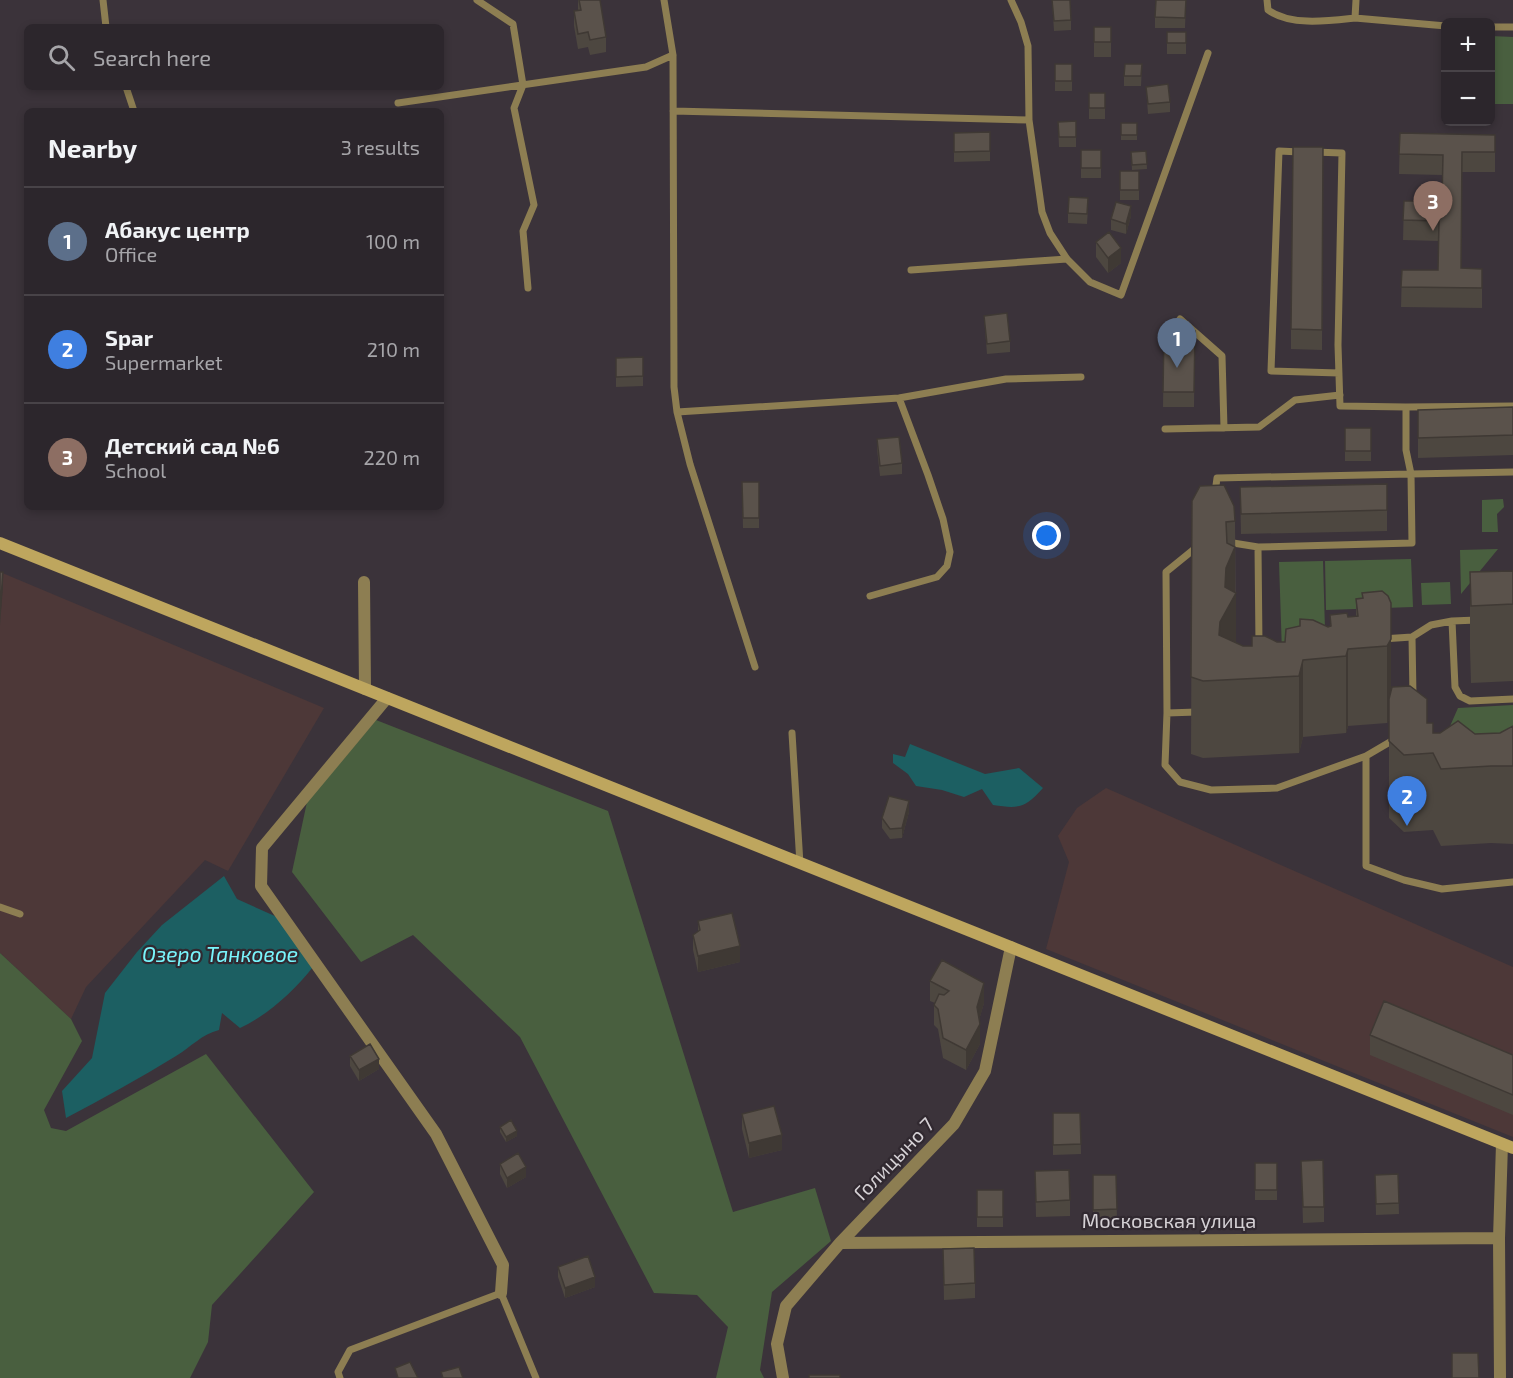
<!DOCTYPE html>
<html lang="en">
<head>
<meta charset="utf-8">
<style>
	body { margin:0; font-family:"Exo 2",sans-serif; background:#383238; color:#f1f3f6 }
	.controls { position:absolute; right:18px; top:18px; display:grid; overflow:hidden; border-radius:9px; box-shadow:0 3px 9px #0003 }
	.controls button { width:54px; height:54px; display:grid; place-items:center; padding:0; border:0; border-bottom:2px solid #484348; background:#2c262c; color:#f1f3f6; font:30px sans-serif }
	.you { position:absolute; left:1047px; top:536px; width:21px; height:21px; margin:-15px; border:4px solid #fff; border-radius:50%; background:#1a73e8; box-shadow:0 0 0 9px #1a73e833 }
	.badge { display:grid; place-items:center; width:39px; height:39px; border-radius:50%; background:#db2777; color:#fff; font-size:20px; font-weight:700 }
	.pin { position:absolute; translate:-50% -50px; filter:drop-shadow(0 2px 3px #0008) }
	.pin::after { content:''; position:absolute; top:32px; width:21px; height:18px; background:inherit; clip-path:polygon(0 0,100% 0,50% 100%) }
	.list { margin:0; padding:0; list-style:none }
	h2 { display:flex; justify-content:space-between; align-items:center; height:78px; margin:0; padding:0 24px; font-size:26px }
	h2 small { font-size:20px; font-weight:400; color:#a6a5a9 }
	.list li { display:grid; grid-template-columns:39px 1fr auto; gap:18px; align-items:center; box-sizing:border-box; height:108px; padding:0 24px; border-top:2px solid #484348 }
	.list b { display:block; font-size:22px; white-space:nowrap }
	.list p { margin:0; font-size:20px; white-space:nowrap; color:#a6a5a9 }
	.list em { font-size:20px; font-style:normal; color:#a6a5a9 }
	.icon { flex:none; width:33px; height:33px; fill:none; stroke:currentColor; stroke-width:2; stroke-linecap:round; stroke-linejoin:round }
	.map { position:relative; flex:none; width:1513px; height:1378px; overflow:hidden }
	.search { position:absolute; background:#2c262c; box-shadow:0 3px 9px #0003; left:24px; top:24px; width:420px; height:66px; display:flex; align-items:center; gap:15px; box-sizing:border-box; padding:0 21px; border-radius:9px; color:#a6a5a9; font-size:22px }
	.panel { position:absolute; background:#2c262c; box-shadow:0 3px 9px #0003; left:24px; top:108px; width:420px; height:402px; border-radius:9px }
	.map>svg:first-child { display:block }
</style>
</head>
<body>
<div class="map">
<svg width="1513" height="1378" viewBox="0 0 1513 1378">
	<rect width="100%" height="100%" fill="#3b333a"/>
	<!-- commercial -->
	<path fill="#4d3838" d="M0,572L324,708L228,871L205,860L86,987L71,1019L0,953Z
		M1106,788L1513,967V1137L1046,949L1069,862L1058,836L1077,808Z"/>
	<!-- green -->
	<path fill="#495f3f" d="M1443,36H1446L1445,104H1441Z
		M1491,36L1513,37V104H1491Z
		M1503,499L1504,507L1497,514L1498,532H1482V500Z
		M1498,549L1461,594L1460,550Z
		M1411,559L1413,607L1326,610L1325,561Z
		M1323,561L1325,630L1282,653L1279,562Z
		M1450,582L1451,604L1422,605L1421,583Z
		M1513,705V771L1447,733L1458,708Z
		M376,720L608,811L733,1212L815,1188L831,1241L772,1292L760,1370L764,1378H716L728,1327L697,1295L654,1293L520,1037L413,935L361,962L292,872L307,802Z
		M0,953L71,1019L82,1041L44,1110L51,1128L66,1131L206,1054L314,1192L212,1305L208,1342L190,1378H0Z"/>
	<!-- water -->
	<path fill="#1c5f62" d="M910,744L985,774L1019,768L1043,788C1025,808 1019,809 993,805L982,789L964,797L942,790L916,786L908,774L893,763V754L905,757Z
		M224,876L237,899L277,917L313,967C294,991 268,1015 240,1028L222,1013L219,1030C202,1034 191,1047 176,1056C140,1078 104,1098 66,1118L62,1091L92,1058L105,993L137,952L162,925Z"/>
	<g fill="none" stroke-linecap="round" stroke-linejoin="round">
		<!-- lane -->
		<path stroke="#8d7e52" stroke-width="7" d="M103,0L106,27
			M477,0L513,24L523,85L514,108L534,205L523,231L528,288
			M664,0L673,55L674,387L677,412L690,464L755,667
			M1011,0L1021,22L1028,46L1029,120L1042,212L1050,233L1067,259L1090,282L1121,295L1208,53
			M1267,0L1268,10C1291,26 1327,21 1355,18
			M1356,0L1355,18L1446,26
			M1490,27H1513
			M126,87L134,111
			M398,103L646,67L673,55
			M673,111L1029,120
			M1300,152L1279,151L1271,371L1339,373
			M1314,152L1342,153L1338,345L1340,406L1406,407
			M911,270L1067,259
			M1180,319L1222,356L1224,428
			M677,412L899,398L1006,379L1081,377
			M1165,429L1259,427L1295,400L1340,395
			M1215,493L1217,478L1411,474L1406,450V407L1513,406
			M1227,542L1258,547L1259,645
			M1198,546L1166,572L1167,713L1165,765L1180,782L1211,790L1277,788L1366,756
			M1258,547L1412,543L1411,474L1513,472
			M870,596L937,577L947,566L950,552L943,519L928,475L899,398
			M1477,620L1452,621L1455,687L1460,696L1470,701L1513,699
			M1382,639L1412,637
			M1413,696L1412,637L1431,625L1452,621
			M1167,713L1197,712
			M792,733L800,864
			M1395,739L1366,756V866L1404,880L1442,889L1513,882
			M0,907L20,914
			M340,1378L338,1372L350,1350L501,1293L536,1378"/>
		<!-- street -->
		<path stroke="#8d7e52" stroke-width="12" d="M364,582L365,689
			M387,698L262,848L261,886L436,1134L503,1265L501,1293
			M840,1243L1499,1238
			M783,1378L777,1344L786,1306L840,1243L954,1124L985,1071L1011,947
			M1500,1378L1499,1238L1502,1144"/>
		<!-- secondary -->
		<path stroke="#bea65e" stroke-width="12" d="M0,543L1513,1148"/>
	</g>
	<!-- wall -->
	<path fill="#4d4740" d="M578,0H600L606,37V52L590,55L588,47L578,49L574,26V11L578,10Z
		M1052,0L1071,20V30L1054,31Z
		M1186,0L1185,28H1155V17Z
		M1094,27H1111V57H1094Z
		M1167,32H1186V54H1167Z
		M1055,64H1072V91H1055Z
		M1142,64L1141,86H1124V76Z
		M1146,87L1170,102V112L1148,114Z
		M1089,93H1105V119H1089Z
		M1058,122L1076,137V147H1059Z
		M1121,123H1137V140H1121Z
		M990,132V161L954,162V133Z
		M1400,133L1495,135V172H1462L1461,268L1482,269V308L1401,307L1402,270H1438L1439,241L1403,240L1404,201H1442L1443,175L1399,174Z
		M1323,147L1322,350L1291,349V329Z
		M1081,150H1101V178H1081Z
		M1146,151L1147,169L1132,170L1131,152Z
		M1120,171H1139V200H1120Z
		M1088,208L1087,224L1068,223V213Z
		M1131,216L1126,234L1111,230V219Z
		M1096,242L1121,263L1108,273L1096,257Z
		M984,316L1010,341V352L987,354Z
		M1164,330L1195,331L1194,407H1163Z
		M643,357V386L616,387V358Z
		M1513,407V455L1418,458V410Z
		M1345,428H1371V461H1345Z
		M877,439L902,463V474L880,476L877,449Z
		M742,482H759V528H743Z
		M1240,487L1387,510V531L1241,534Z
		M1192,501L1235,521L1236,643L1243,646H1252L1277,642H1285L1330,626V615L1348,617L1356,616V599L1362,598V593L1382,591L1391,690L1427,723L1433,733L1475,734L1500,733L1513,726V844L1491,843L1441,846L1433,830L1404,832L1389,818V720L1387,723L1348,726L1346,733L1303,737L1299,753L1203,758L1191,754Z
		M1513,571V681L1471,683L1470,649V572Z
		M909,812L902,838L890,839L882,828V818Z
		M698,921L740,962L698,972L693,950V935L698,932Z
		M930,981L984,1003L979,1020L980,1044L966,1070L943,1058L938,1029L934,1025V1005L935,1003L930,1001Z
		M1370,1035L1513,1055V1115L1370,1055Z
		M350,1056L379,1069L359,1081L350,1066Z
		M1053,1113H1080L1081,1154L1053,1155Z
		M742,1114L782,1150L749,1158L742,1129Z
		M500,1127L517,1136L506,1142L500,1132Z
		M1301,1161L1324,1207V1222L1303,1223Z
		M1255,1163H1277V1200H1255Z
		M500,1164L526,1177L507,1188L500,1174Z
		M1035,1171L1070,1200V1216L1036,1217Z
		M1398,1174L1399,1214L1376,1215L1375,1175Z
		M1093,1175H1116L1117,1220H1093Z
		M977,1190H1003V1227H977Z
		M943,1249L975,1283V1298L944,1300Z
		M558,1267L595,1287L565,1298L558,1277Z"/>
	<!-- shaded-wall -->
	<path fill="#3f3934" d="M1131,206V216L1126,234V224Z
		M1121,248V263L1108,273V258Z
		M1235,547V594L1236,593V670L1219,635L1220,622L1226,568Z
		M3,572V587L0,626V611Z
		M1391,603V716L1387,723V646Z
		M1348,649V726L1346,733V656Z
		M1303,660V737L1299,753V676Z
		M909,801V812L902,838V828Z
		M740,946V962L698,972V956Z
		M984,983V1003L977,1027V1007Z
		M980,1024V1044L966,1070V1050Z
		M379,1059V1069L359,1081V1070Z
		M517,1131V1136L506,1142V1137Z
		M782,1135V1150L749,1158V1143Z
		M526,1167V1177L507,1188V1178Z
		M595,1277V1287L565,1298V1288Z"/>
	<!-- building -->
	<path fill="#5a524b" stroke="#3f3934" stroke-width="1.5" d="M579,0H600L606,37L590,40L588,32L578,34L574,11L581,10Z
		M1052,0H1070L1071,20L1054,21Z
		M1156,0H1186L1185,18L1155,17Z
		M1094,27H1111V42H1094Z
		M1167,32H1186V43H1167Z
		M1055,64H1072V81H1055Z
		M1125,64H1142L1141,76H1124Z
		M1168,84L1170,102L1148,104L1146,87Z
		M1089,93H1105V108H1089Z
		M1076,121V137H1059L1058,122Z
		M1121,123H1137V135H1121Z
		M990,132V151L954,152V133Z
		M1400,133L1495,135V152H1462L1461,268L1482,269V288L1401,287L1402,270H1438L1439,221L1403,220L1404,201H1442L1443,155L1399,154Z
		M1293,147H1323L1322,330L1291,329Z
		M1081,150H1101V168H1081Z
		M1146,151L1147,164L1132,165L1131,152Z
		M1120,171H1139V190H1120Z
		M1069,197L1088,198L1087,214L1068,213Z
		M1116,202L1131,206L1126,224L1111,219Z
		M1109,232L1121,248L1108,258L1096,242Z
		M1007,313L1010,341L987,344L984,316Z
		M1164,330L1195,331L1194,392H1163Z
		M643,357V376L616,377V358Z
		M1513,407V435L1418,438V410Z
		M1345,428H1371V451H1345Z
		M899,437L902,463L880,466L877,439Z
		M742,482H759V518H743Z
		M1387,484V510L1241,514L1240,487Z
		M1224,485L1234,506L1235,521L1226,522L1227,543L1235,547L1226,568L1225,587L1236,593L1220,622L1219,635L1243,646H1252V636H1265L1277,642H1285L1286,629L1300,626V619L1313,620L1328,627L1331,626L1330,615L1347,613L1348,617L1358,616L1356,599L1363,598L1362,593L1382,591L1388,596L1391,603V639L1387,646L1348,649L1346,656L1303,660L1299,676L1203,681L1191,677L1192,501L1200,486Z
		M1513,571V604L1471,606L1470,572Z
		M0,572H3L0,611Z
		M1410,686L1427,699V723H1433V733H1440L1458,721L1475,734L1500,733L1513,726V766H1491L1441,769L1433,753L1404,755L1389,741V699L1392,687Z
		M889,796L909,801L902,828L890,829L882,818Z
		M732,913L740,946L698,956L693,935L700,930L698,921Z
		M942,960L984,983L977,1007L980,1024L966,1050L943,1038L938,1009L934,1005L939,994L944,995L949,991L930,981Z
		M1384,1001L1513,1055V1095L1370,1035Z
		M370,1044L379,1059L359,1070L350,1056Z
		M774,1106L782,1135L749,1143L742,1114Z
		M1053,1113H1080L1081,1144L1053,1145Z
		M511,1120L517,1131L506,1137L500,1127Z
		M518,1153L526,1167L507,1178L500,1164Z
		M1323,1160L1324,1207H1303L1301,1161Z
		M1255,1163H1277V1190H1255Z
		M1069,1170L1070,1200L1036,1202L1035,1171Z
		M1398,1174L1399,1203L1376,1204L1375,1175Z
		M1093,1175H1116L1117,1209L1093,1210Z
		M977,1190H1003V1217H977Z
		M974,1248L975,1283L944,1285L943,1249Z
		M588,1256L595,1277L565,1288L558,1267Z
		M1452,1353H1478L1479,1378H1452Z
		M410,1362L418,1378H398L395,1368Z
		M459,1367L463,1378H443L441,1372Z
		M809,1375H840V1378H809Z"/>
	<g text-anchor="middle" stroke-width="4.5" stroke-linejoin="round" paint-order="stroke">
		<!-- street labels -->
		<g font-size="20" fill="#d5d1d5" stroke="#312930">
			<text transform="translate(894 1159) rotate(-46)" y="7">Голицыно 7</text>
			<text x="1169" y="1228">Московская улица</text>
		</g>
		<!-- water labels -->
		<g font-size="21" font-style="italic" fill="#79f5fc" stroke="#312930">
			<text x="220" y="962">Озеро Танковое</text>
		</g>
	</g>
</svg>
<div class="controls">
<button>+</button>
<button>−</button>
</div>
<div class="you"></div>
<div class="pin badge" style="left:1177px;top:368px;background:#5c6f8a">1</div>
<div class="pin badge" style="left:1407px;top:826px;background:#3f7fe0">2</div>
<div class="pin badge" style="left:1433px;top:231px;background:#8d6e63">3</div>
<div class="search"><svg class="icon" aria-label="search" viewBox="0 0 24 24"><circle cx="10" cy="10" r="6"/><path d="M15 15l6 6"/></svg>Search here</div>
<section class="panel">
<h2>Nearby<small>3 results</small></h2>
<ul class="list">
<li><span class="badge" style="background:#5c6f8a">1</span><div><b>Абакус центр</b><p>Office</p></div><em>100 m</em></li>
<li><span class="badge" style="background:#3f7fe0">2</span><div><b>Spar</b><p>Supermarket</p></div><em>210 m</em></li>
<li><span class="badge" style="background:#8d6e63">3</span><div><b>Детский сад №6</b><p>School</p></div><em>220 m</em></li>
</ul>
</section>
</div>
</body>
</html>
